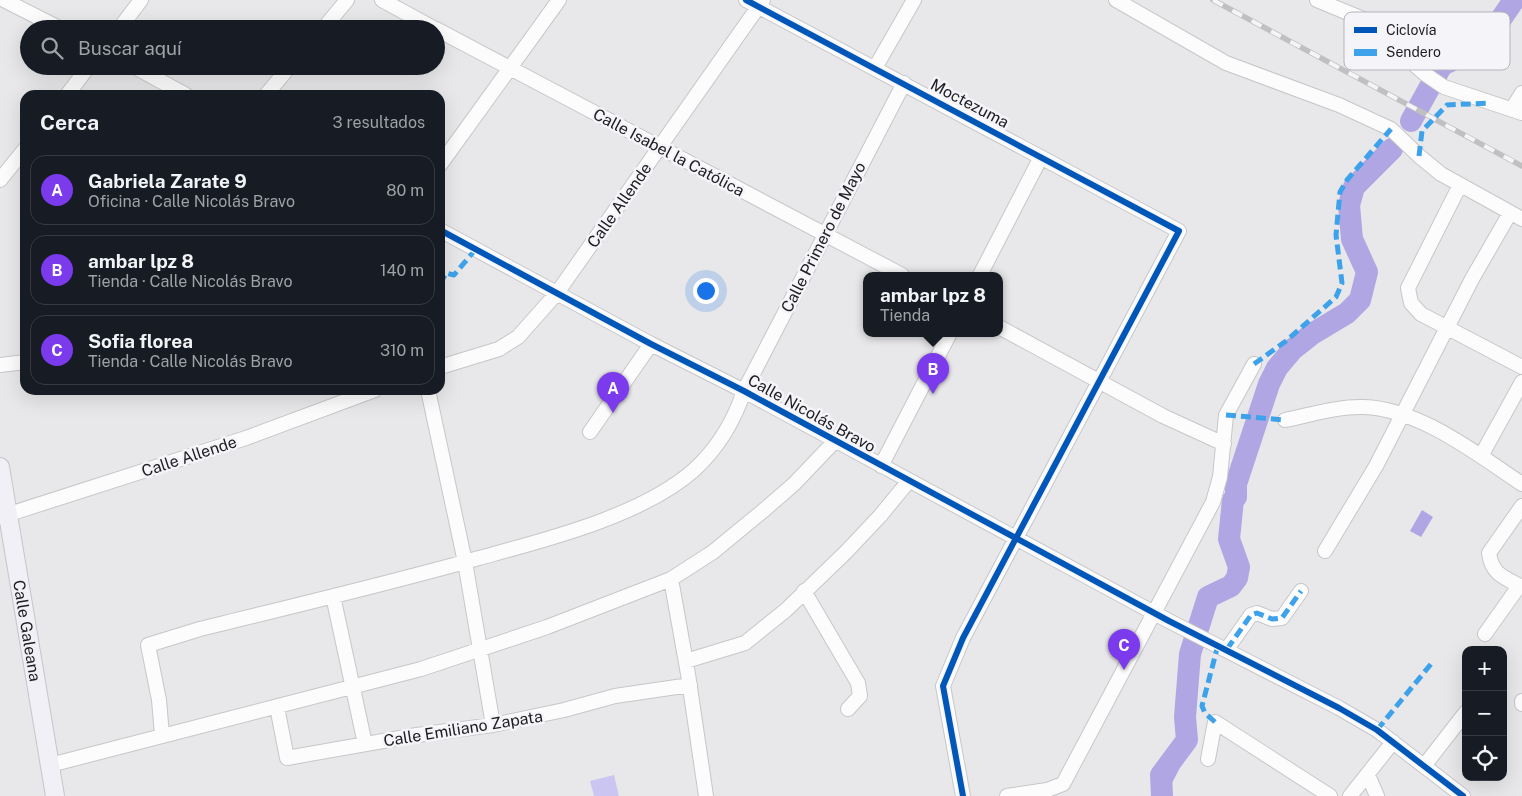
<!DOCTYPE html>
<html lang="es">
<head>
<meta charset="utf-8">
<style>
	body { margin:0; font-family:"Public Sans",sans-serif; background:#20242c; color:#f1f3f6 }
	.controls { position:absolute; right:15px; bottom:15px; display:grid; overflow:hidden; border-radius:10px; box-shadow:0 5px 20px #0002 }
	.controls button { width:45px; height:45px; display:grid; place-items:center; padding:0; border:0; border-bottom:1px solid #363941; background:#171b24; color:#f1f3f6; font:25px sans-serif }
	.you { position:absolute; left:705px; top:290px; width:18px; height:18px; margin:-12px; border:4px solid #fff; border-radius:50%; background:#1a73e8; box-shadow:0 0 0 8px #1a73e833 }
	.badge { display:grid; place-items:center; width:32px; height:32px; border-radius:50%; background:#7c3aed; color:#fff; font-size:16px; font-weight:700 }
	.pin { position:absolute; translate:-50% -41px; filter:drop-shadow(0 1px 2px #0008) }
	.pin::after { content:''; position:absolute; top:26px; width:18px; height:15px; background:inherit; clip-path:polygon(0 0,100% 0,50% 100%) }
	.popup { position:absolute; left:863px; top:272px; width:140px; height:65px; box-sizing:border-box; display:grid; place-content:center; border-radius:10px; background:#171b24; filter:drop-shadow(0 1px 4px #0005); font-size:16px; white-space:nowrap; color:#9ea1a6 }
	.popup b { font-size:19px; color:#f1f3f6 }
	.popup::after { content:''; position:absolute; left:50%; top:100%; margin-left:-10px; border:10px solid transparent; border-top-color:#171b24 }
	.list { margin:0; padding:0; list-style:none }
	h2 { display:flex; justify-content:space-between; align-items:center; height:65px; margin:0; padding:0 20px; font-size:21px }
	h2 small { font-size:16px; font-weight:400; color:#9ea1a6 }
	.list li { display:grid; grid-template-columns:32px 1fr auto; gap:15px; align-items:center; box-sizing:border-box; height:70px; margin:0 10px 10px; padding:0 10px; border:1px solid #363941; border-radius:15px }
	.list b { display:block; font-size:19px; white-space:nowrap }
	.list p { margin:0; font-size:16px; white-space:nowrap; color:#9ea1a6 }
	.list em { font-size:16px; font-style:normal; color:#9ea1a6 }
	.icon { flex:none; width:28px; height:28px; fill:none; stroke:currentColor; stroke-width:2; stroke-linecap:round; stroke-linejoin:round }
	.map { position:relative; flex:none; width:1522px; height:796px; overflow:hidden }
	.search { position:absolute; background:#171b24; box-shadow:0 5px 20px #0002; left:20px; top:20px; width:425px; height:55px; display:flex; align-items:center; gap:12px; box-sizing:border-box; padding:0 18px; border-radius:28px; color:#9ea1a6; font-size:19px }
	.panel { position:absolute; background:#171b24; box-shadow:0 5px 20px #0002; left:20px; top:90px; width:425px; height:305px; border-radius:15px }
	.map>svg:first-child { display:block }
</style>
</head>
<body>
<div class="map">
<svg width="1522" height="796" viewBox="0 0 1522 796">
	<rect width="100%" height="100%" fill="#e8e8ea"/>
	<!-- green -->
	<path fill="#cbc5f2" d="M614,775L619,796H594L590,781Z"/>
	<!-- water -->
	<path fill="#afa6e3" d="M1422,510L1433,517L1421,537L1410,531Z"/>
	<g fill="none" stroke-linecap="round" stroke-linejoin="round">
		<!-- stream -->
		<path stroke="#afa6e3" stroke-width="4" d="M1163,796L1177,769L1180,749"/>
		<!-- river -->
		<path stroke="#afa6e3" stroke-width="22" d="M1411,121L1442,65L1478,48L1490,35L1514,0
			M1162,796L1161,775L1187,740L1185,717L1190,654L1208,597L1231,586L1237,578L1239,567L1229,539L1233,500L1236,497V484L1269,384L1277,368L1293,349L1312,334L1347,313L1360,300L1367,272L1352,239L1349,205L1354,187L1392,149"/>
		<defs>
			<path id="minor" d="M4,0L61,29
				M382,0L435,29
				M746,0L1179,231L963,638L943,686L963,796
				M1116,0L1226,63L1339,105L1391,129L1419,156L1441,174L1522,219
				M1317,0L1363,19L1425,74L1444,87L1522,113
				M119,29L141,0
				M323,29L347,0
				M436,29L902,275
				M133,66L186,95
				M875,68L914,0
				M67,95L89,66
				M266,95L290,66
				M1512,109L1522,93
				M440,165L559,0
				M0,180L25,149
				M1460,185L1408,288L1411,303L1421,314L1522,367
				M440,230L651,344L744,391L1169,621L1339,708L1377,730L1463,796
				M980,275L1041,157
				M999,327L1163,416L1224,444
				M0,365L25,362
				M440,367L499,349L518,337L557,293L763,0
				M428,390L465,562L493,725
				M1285,420C1310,415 1338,406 1364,407C1420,409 1477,454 1522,484
				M590,432L651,344
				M1481,456L1522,382
				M881,466L950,333
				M1522,506L1489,553C1492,575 1504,577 1522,587
				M0,517L246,438L375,390
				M1325,551L1376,466L1472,279L1510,213
				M671,579L688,674L706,796
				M804,591L858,683L860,696L848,709
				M333,596L365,744
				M1485,634L1519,586
				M1227,649L1251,615L1257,613L1272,619L1282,618L1301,591
				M686,661L745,643L786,610L846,552L880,516L908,482
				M1522,701V704
				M277,707L287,758L417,735L493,725L564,710L615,696L690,685
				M162,735L159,700L148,645L200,629C293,606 387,584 479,558C545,540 642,516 694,470C718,448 734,421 744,391L904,83
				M1208,759L1215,722L1330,796
				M50,765L421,669L547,627L671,579L713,552L764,510L794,484L835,441
				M1424,766L1466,712
				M1368,775L1377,796
				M1007,796L1047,790L1063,784L1213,502L1220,477L1226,415L1254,364
				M1350,796L1393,742"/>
			<g id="major">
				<path id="s1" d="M0,467L55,796"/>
			</g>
		</defs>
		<!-- minor casing -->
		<use href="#minor" stroke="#c7c6c8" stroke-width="16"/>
		<!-- major casing -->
		<use href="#major" stroke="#c6c6c7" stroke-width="20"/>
		<!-- minor -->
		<use href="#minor" stroke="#fcfcfc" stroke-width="14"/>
		<!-- major -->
		<use href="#major" stroke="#f1f0f6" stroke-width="18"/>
		<defs>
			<path id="rail" d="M1213,0L1522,166"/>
		</defs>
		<!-- rail casing -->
		<use href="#rail" stroke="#c0c0c1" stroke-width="5.5"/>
		<!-- rail -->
		<use href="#rail" stroke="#f5f4f9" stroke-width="4" stroke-dasharray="11" stroke-linecap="butt"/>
		<!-- quiet -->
		<path stroke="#3da2ea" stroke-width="5" stroke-dasharray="10 5" stroke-linecap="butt" d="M1419,156L1422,131L1447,105L1490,103
			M440,284L446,273L454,275L475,250
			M1254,364L1286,341L1336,297L1342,283L1336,235L1340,192L1347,180L1391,129
			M1226,415L1285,420
			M1227,649L1251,615L1257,613L1272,619L1282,618L1301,591
			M1215,722L1205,713L1202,706L1218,645
			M1377,730L1431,664"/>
		<defs>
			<path id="cycleway" d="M746,0L1179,231L963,638L943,686L963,796
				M440,230L651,344L744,391L1169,621L1339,708L1377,730L1463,796"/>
		</defs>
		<!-- cycleway casing -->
		<use href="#cycleway" stroke="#f5f4f9" stroke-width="9"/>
		<!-- cycleway -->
		<use href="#cycleway" stroke="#0057b8" stroke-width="6"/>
	</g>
	<g text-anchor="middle" stroke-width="5" stroke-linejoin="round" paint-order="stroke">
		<!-- street labels -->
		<g font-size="16" fill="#202022" stroke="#f5f4f9">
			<text transform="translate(970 103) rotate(28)" y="6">Moctezuma</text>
			<text transform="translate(669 152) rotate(28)" y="6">Calle Isabel la Católica</text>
			<text transform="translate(619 205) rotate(-55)" y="6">Calle Allende</text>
			<text transform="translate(823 237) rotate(-63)" y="6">Calle Primero de Mayo</text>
			<text transform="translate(812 413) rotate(29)" y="6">Calle Nicolás Bravo</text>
			<text transform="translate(189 456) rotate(-18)" y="6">Calle Allende</text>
			<text dy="6" stroke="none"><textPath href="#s1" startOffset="166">Calle Galeana</textPath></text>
			<text transform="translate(463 728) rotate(-9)" y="6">Calle Emiliano Zapata</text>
		</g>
	</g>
	<!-- legend -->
	<rect x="1344" y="12" width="166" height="58" rx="8" fill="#f5f4f9" stroke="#b5b4b8" stroke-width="1"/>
	<rect x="1354" y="27" width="23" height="6" fill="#0057b8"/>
	<rect x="1354" y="49" width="23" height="7" fill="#3da2ea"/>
	<g font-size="14" fill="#202022">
		<text x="1386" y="35">Ciclovía</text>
		<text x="1386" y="57">Sendero</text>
	</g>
</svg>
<div class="controls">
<button>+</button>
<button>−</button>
<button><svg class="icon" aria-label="locate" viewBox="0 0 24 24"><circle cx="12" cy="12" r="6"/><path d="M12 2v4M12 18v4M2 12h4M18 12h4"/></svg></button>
</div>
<div class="you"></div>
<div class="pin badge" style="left:613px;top:413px">A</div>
<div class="pin badge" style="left:933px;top:394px">B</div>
<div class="popup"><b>ambar lpz 8</b>Tienda</div>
<div class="pin badge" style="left:1124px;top:670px">C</div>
<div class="search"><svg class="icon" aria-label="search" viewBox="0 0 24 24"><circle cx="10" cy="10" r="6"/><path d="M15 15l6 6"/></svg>Buscar aquí</div>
<section class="panel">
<h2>Cerca<small>3 resultados</small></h2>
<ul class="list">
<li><span class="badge">A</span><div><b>Gabriela Zarate 9</b><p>Oficina · Calle Nicolás Bravo</p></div><em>80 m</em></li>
<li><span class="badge">B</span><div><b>ambar lpz 8</b><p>Tienda · Calle Nicolás Bravo</p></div><em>140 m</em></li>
<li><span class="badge">C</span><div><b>Sofia florea</b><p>Tienda · Calle Nicolás Bravo</p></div><em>310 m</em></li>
</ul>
</section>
</div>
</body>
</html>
